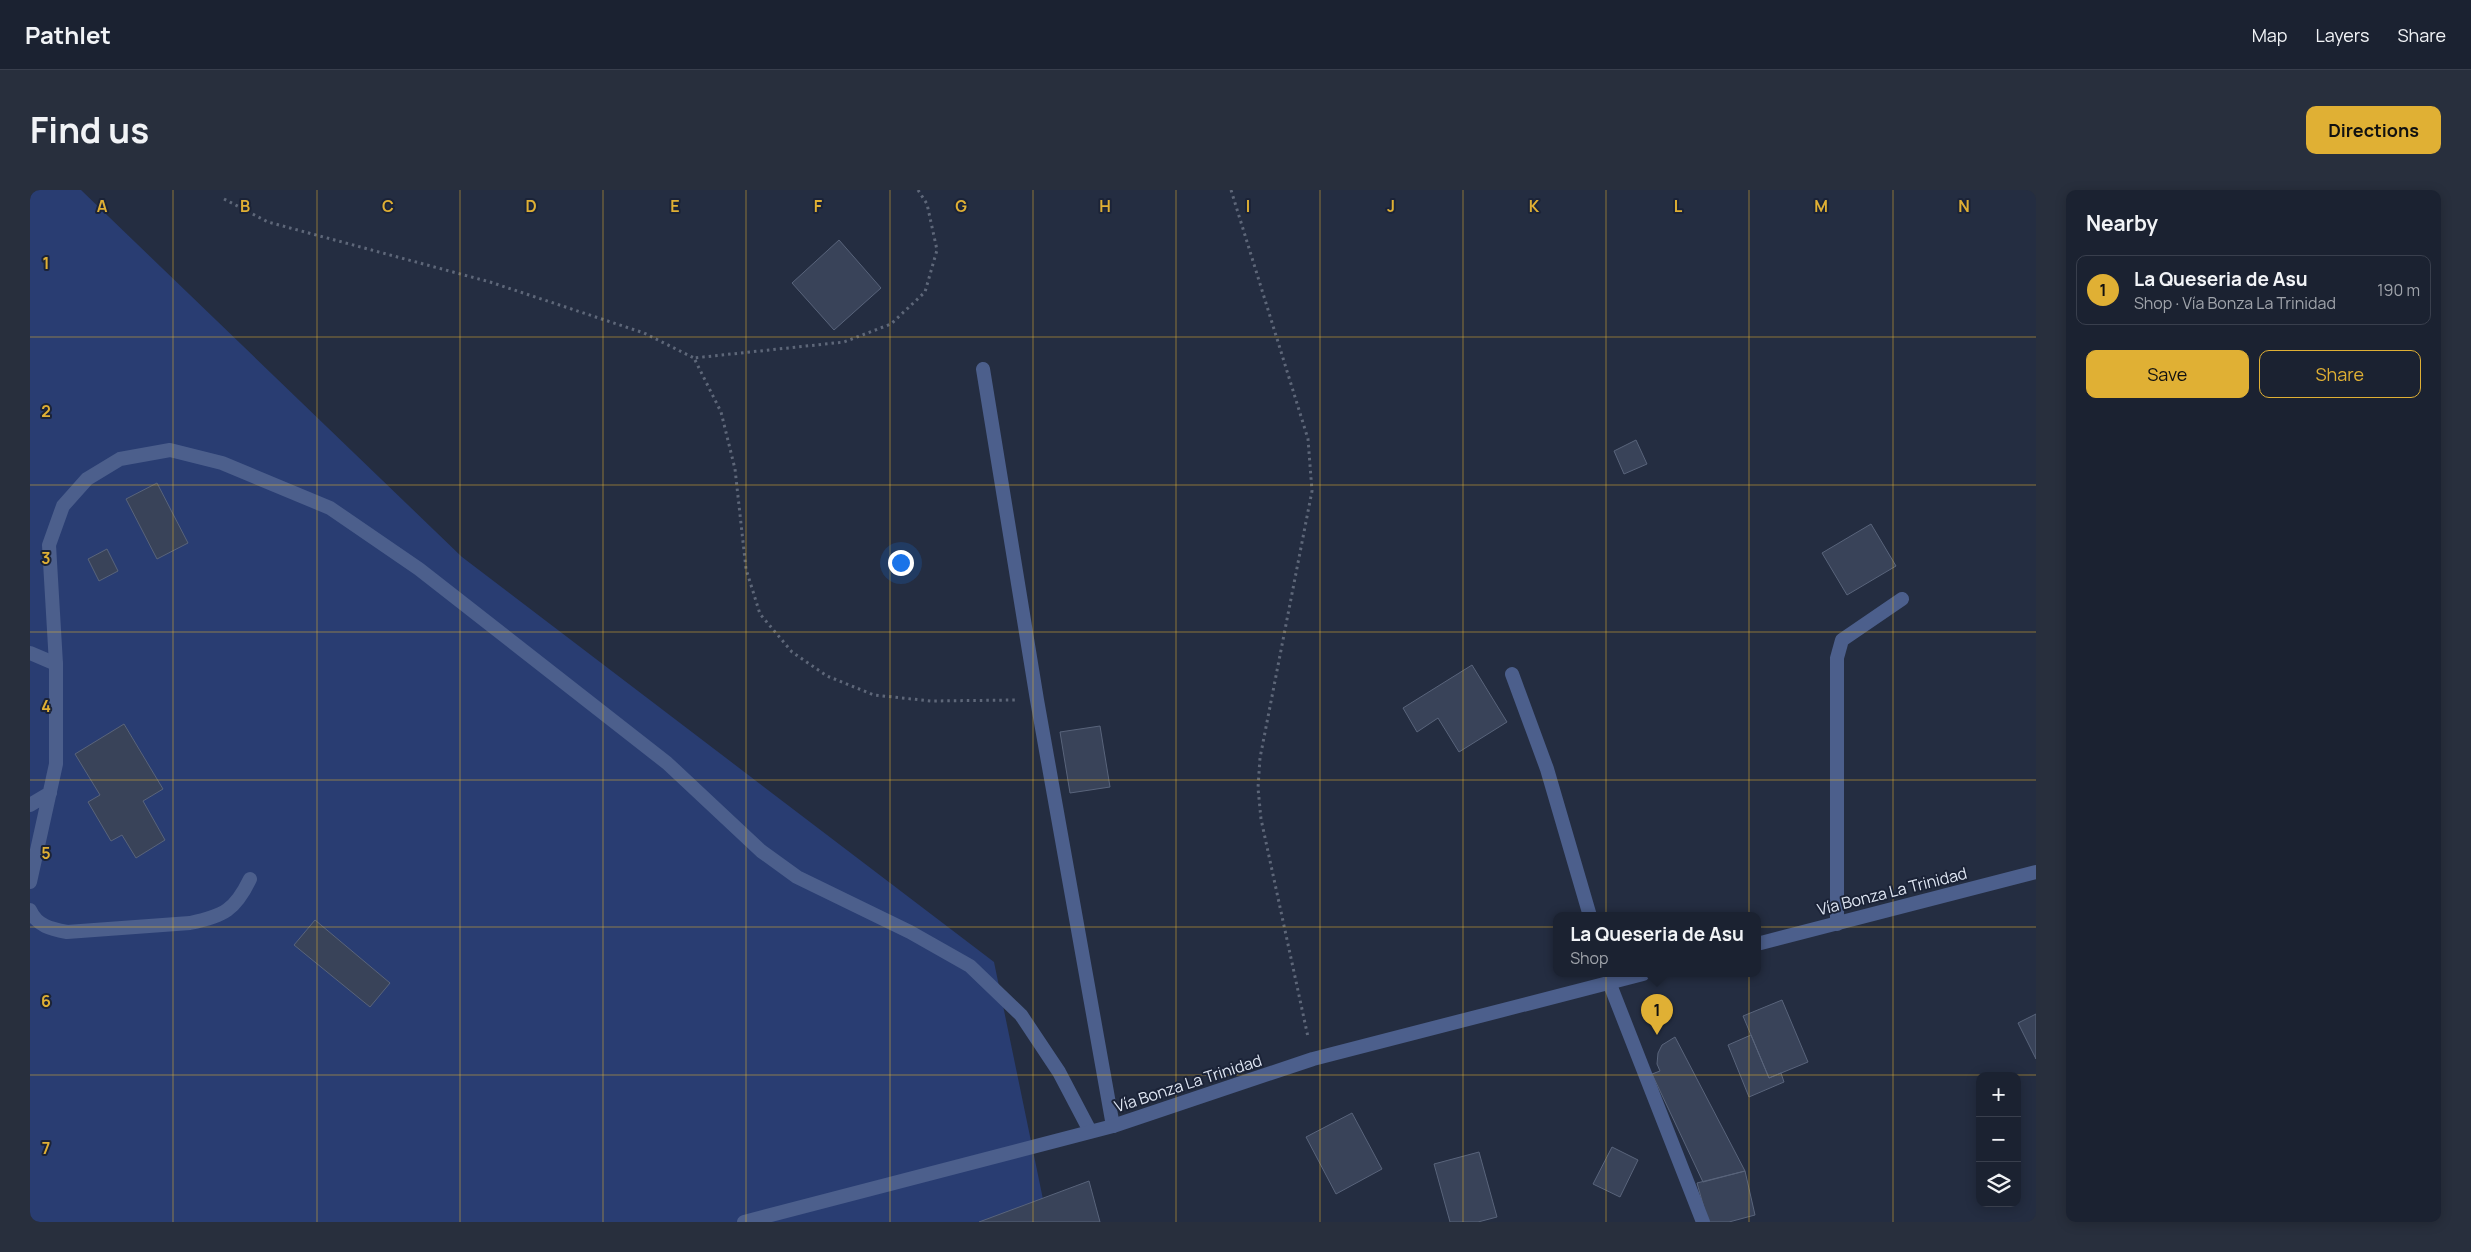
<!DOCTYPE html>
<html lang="en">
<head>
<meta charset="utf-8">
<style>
	body { margin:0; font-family:Manrope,sans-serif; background:#282f3d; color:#f1f3f6 }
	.controls { position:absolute; right:15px; bottom:15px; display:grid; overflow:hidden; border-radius:10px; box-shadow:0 2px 12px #0003 }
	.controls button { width:45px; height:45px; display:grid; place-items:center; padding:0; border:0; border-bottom:1px solid #393f4d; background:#1b2231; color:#f1f3f6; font:25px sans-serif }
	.you { position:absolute; left:870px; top:372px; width:18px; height:18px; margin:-12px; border:4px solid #fff; border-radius:50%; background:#1a73e8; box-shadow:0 0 0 8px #1a73e833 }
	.badge { display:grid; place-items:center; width:32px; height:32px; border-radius:50%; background:#e0b034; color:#111; font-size:16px; font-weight:700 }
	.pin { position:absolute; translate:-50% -41px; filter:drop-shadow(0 1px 2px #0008) }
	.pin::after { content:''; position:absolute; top:26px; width:18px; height:15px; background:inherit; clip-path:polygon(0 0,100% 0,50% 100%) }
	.popup { position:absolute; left:1523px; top:722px; width:208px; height:65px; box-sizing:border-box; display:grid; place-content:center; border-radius:10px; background:#1b2231; filter:drop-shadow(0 1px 4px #0005); font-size:16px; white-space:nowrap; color:#a0a4ab }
	.popup b { font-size:19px; color:#f1f3f6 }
	.popup::after { content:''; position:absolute; left:50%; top:100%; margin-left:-10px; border:10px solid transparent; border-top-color:#1b2231 }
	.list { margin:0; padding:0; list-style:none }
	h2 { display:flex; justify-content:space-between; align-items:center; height:65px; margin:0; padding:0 20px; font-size:21px }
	h2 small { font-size:16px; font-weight:400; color:#a0a4ab }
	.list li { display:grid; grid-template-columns:32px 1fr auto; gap:15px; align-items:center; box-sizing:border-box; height:70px; margin:0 10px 10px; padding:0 10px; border:1px solid #393f4d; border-radius:10px }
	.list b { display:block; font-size:19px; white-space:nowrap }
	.list p { margin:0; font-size:16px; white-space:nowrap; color:#a0a4ab }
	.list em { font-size:16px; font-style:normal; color:#a0a4ab }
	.actions { display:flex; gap:10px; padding:15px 20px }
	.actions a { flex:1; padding:11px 0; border:1px solid #e0b034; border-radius:10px; text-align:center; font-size:18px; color:#e0b034 }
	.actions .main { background:#e0b034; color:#111 }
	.icon { flex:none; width:28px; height:28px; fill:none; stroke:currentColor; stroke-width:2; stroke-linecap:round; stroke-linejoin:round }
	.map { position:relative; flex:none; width:2006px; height:1032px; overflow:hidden; border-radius:10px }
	header { display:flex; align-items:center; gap:30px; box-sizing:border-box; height:70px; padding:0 25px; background:#1b2231; border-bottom:1px solid #393f4d }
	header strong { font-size:24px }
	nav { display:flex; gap:28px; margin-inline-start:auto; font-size:18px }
	.intro { display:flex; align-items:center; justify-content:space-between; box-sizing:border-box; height:120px; padding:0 30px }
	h1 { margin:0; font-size:35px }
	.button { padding:12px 22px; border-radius:10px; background:#e0b034; color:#111; font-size:18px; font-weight:700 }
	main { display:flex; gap:30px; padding:0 30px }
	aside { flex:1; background:#1b2231; border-radius:10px; box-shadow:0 2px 12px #0003 }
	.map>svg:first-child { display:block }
</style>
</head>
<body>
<header>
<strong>Pathlet</strong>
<nav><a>Map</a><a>Layers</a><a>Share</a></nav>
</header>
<div class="intro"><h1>Find us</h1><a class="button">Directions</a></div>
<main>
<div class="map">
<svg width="2006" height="1032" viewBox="0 0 2006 1032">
	<rect width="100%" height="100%" fill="#242d41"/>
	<!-- green -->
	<path fill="#293d72" d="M0,0H51L432,367L964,772L1015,1019L980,1032H0Z"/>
	<!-- building -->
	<path fill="#394359" stroke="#59647b" d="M809,50L851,98L804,140L762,93Z
		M1606,250L1617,274L1594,284L1584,261Z
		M127,293L158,353L127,369L96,309Z
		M1841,334L1866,376L1817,405L1792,363Z
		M77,359L88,381L69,391L58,369Z
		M1442,475L1477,532L1429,562L1408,528L1387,542L1373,518Z
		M94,534L133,599L113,611L135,650L106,668L92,645L81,651L58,612L70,605L45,564Z
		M1070,536L1080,597L1040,603L1030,542Z
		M285,730L360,793L340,817L264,755Z
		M1752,810L1778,872L1739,888L1713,826Z
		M2006,824V869L1988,833Z
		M1721,845L1739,888L1751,883L1754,892L1719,907L1698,855Z
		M1645,847L1715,981L1673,992L1622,884L1630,881L1627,874L1628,863L1632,855Z
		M1322,923L1352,979L1306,1004L1276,947Z
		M1582,957L1608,970L1590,1007L1563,994Z
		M1449,962L1467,1027L1448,1032H1420L1404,974Z
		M1715,981L1725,1025L1699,1032H1678L1667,993Z
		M1059,991L1070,1032H949Z"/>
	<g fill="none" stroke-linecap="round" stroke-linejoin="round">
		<!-- path -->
		<path stroke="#5e6779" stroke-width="3" stroke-dasharray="2.5 4" stroke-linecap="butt" d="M888,0L897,14L907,60L895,102L861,134L814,152L664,168L691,222L705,279L716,379L730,424L762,462L797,486L844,505L901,511L985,510
			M1201,0L1278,249L1282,301L1230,568L1228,598L1231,629L1278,847
			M194,9L238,32L460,92L614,143L664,168"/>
		<!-- service -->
		<path stroke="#4c5f8c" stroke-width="14" d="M0,463L26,474
			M1482,484L1517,579L1560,726
			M1807,734V468L1812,450L1872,409"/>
		<!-- minor -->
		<path stroke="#4c5f8c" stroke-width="14" d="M953,179L1007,510L1083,936
			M0,615L20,603
			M0,692L26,574V474L19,355L33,316L57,289L90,269L140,260L192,273L300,318L389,379L637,573L731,661L767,687L880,742L940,776L991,825L1029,882L1060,941
			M0,720C7,736 21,739 37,742L160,733C194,726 205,720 220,689
			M1579,792L1673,1032"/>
		<!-- tertiary -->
		<path stroke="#4c5f8c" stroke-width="14" d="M1727,754L2006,682
			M714,1032L1083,936L1283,869L1613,784"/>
	</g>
	<!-- grid -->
	<path fill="none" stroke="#e0b034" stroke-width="1" stroke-opacity="0.55" d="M143,0V1032M287,0V1032M430,0V1032M573,0V1032M716,0V1032M860,0V1032M1003,0V1032M1146,0V1032M1290,0V1032M1433,0V1032M1576,0V1032M1719,0V1032M1863,0V1032M0,147H2006M0,295H2006M0,442H2006M0,590H2006M0,737H2006M0,885H2006"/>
	<g text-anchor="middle" stroke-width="4" stroke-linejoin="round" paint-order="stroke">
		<!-- street labels -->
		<g font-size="16" fill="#dfe6f3" stroke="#1b2337">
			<text transform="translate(1862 701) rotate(-14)" y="6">Vía Bonza La Trinidad</text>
			<text transform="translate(1158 893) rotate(-18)" y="6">Vía Bonza La Trinidad</text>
		</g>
	</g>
	<g font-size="16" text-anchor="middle" font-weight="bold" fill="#e0b034" stroke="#1b2337" stroke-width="4" stroke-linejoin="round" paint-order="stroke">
		<text x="72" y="22">A</text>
		<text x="215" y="22">B</text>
		<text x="358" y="22">C</text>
		<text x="501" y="22">D</text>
		<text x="645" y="22">E</text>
		<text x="788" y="22">F</text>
		<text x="931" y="22">G</text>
		<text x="1075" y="22">H</text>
		<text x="1218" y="22">I</text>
		<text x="1361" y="22">J</text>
		<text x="1504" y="22">K</text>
		<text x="1648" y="22">L</text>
		<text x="1791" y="22">M</text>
		<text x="1934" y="22">N</text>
		<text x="16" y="79">1</text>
		<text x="16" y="227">2</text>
		<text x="16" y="374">3</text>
		<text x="16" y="522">4</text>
		<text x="16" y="669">5</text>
		<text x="16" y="817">6</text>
		<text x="16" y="964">7</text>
	</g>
</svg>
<div class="controls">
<button>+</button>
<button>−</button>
<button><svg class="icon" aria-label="layers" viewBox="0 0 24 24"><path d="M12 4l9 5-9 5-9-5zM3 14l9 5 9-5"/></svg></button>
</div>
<div class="you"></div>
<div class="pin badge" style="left:1627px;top:845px">1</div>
<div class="popup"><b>La Queseria de Asu</b>Shop</div>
</div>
<aside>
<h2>Nearby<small></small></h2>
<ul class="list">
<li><span class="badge">1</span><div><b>La Queseria de Asu</b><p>Shop · Vía Bonza La Trinidad</p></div><em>190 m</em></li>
</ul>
<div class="actions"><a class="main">Save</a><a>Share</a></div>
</aside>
</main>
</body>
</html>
